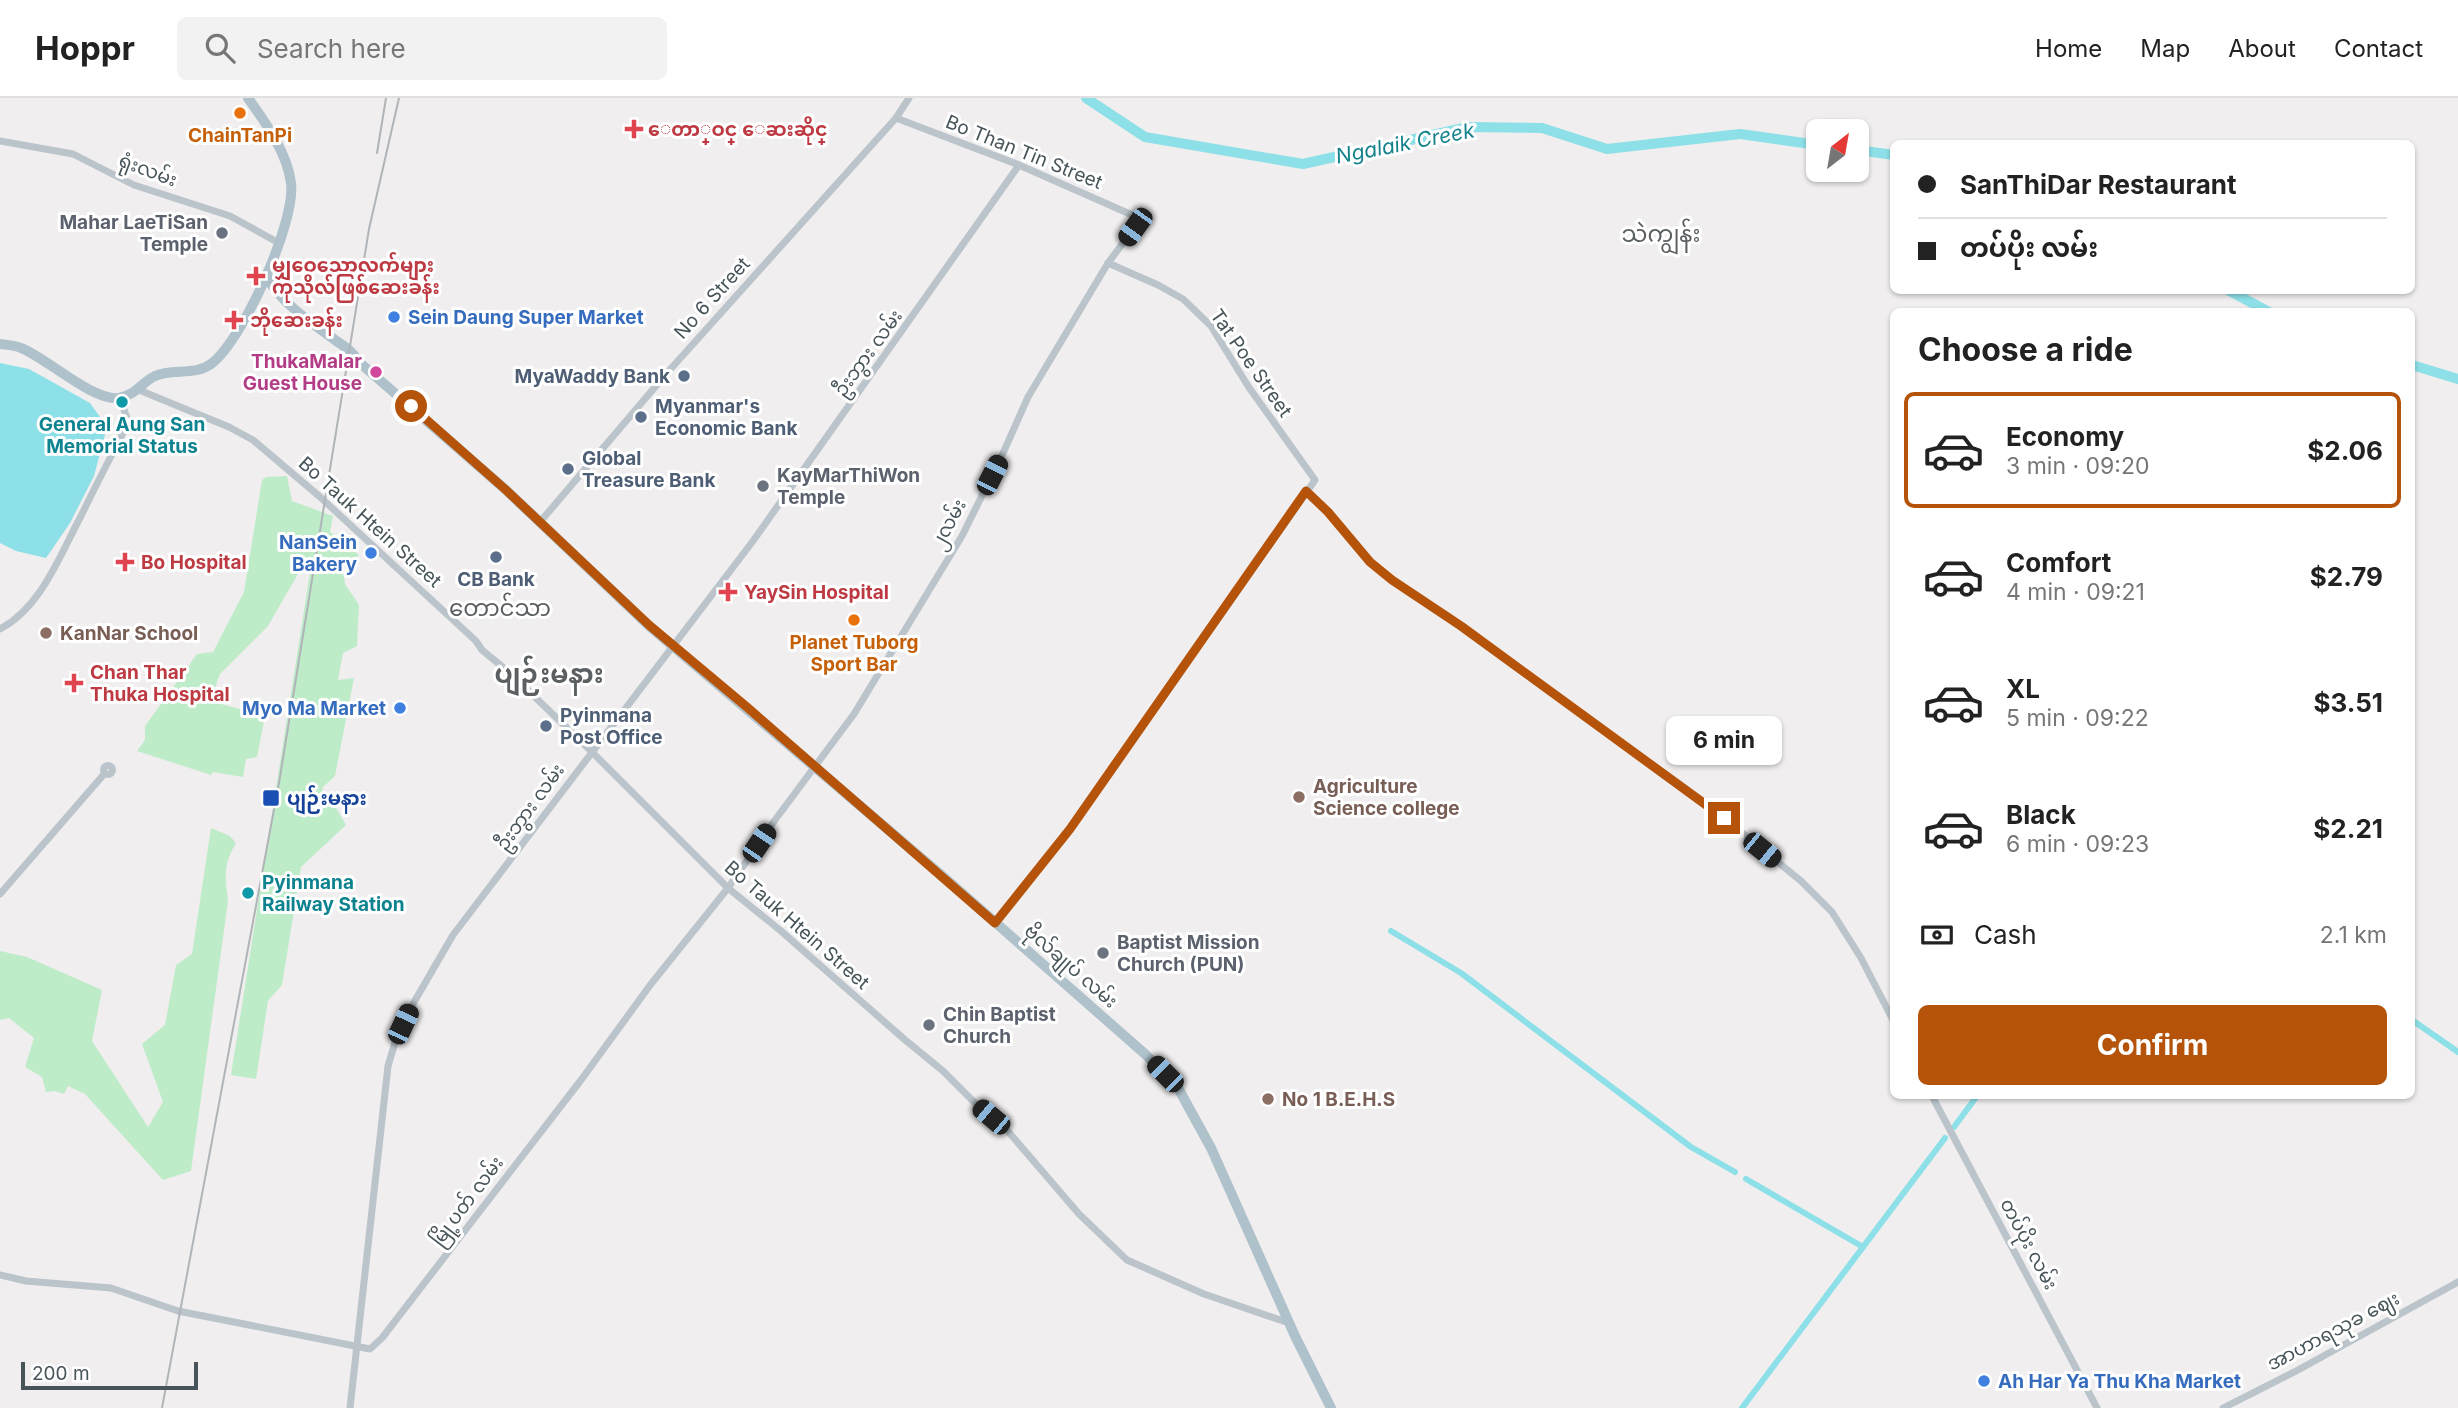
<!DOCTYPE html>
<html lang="en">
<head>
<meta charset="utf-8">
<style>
  :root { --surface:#fff; --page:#f2f2f2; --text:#222; --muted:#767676; --line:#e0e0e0; --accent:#b45309 }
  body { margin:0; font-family:Inter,"Noto Sans Myanmar",sans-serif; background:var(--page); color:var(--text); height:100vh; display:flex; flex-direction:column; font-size:26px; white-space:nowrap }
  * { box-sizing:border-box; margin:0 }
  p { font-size:23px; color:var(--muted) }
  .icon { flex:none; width:38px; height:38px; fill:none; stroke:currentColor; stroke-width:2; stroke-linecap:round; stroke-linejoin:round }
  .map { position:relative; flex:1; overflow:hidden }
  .panel { position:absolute; left:1890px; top:210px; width:525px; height:791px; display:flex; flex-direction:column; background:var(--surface); border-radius:10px; box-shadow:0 2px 5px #0004 }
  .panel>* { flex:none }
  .banner { position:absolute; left:1890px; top:42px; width:525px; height:154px; border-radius:10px; box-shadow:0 2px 5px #0004; display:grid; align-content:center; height:154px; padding:0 28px; background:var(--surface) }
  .needle { width:46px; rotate:31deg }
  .fabs { position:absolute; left:1806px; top:21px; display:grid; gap:14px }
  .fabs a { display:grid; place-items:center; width:63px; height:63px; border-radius:10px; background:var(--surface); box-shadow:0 2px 5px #0004; font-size:35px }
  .scale { position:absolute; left:21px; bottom:18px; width:177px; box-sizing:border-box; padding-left:7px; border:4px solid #47545a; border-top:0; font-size:19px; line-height:24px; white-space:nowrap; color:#47545a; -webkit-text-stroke:5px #fff; paint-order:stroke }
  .end { position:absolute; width:32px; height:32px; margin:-16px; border:9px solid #b45309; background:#fff; box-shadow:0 0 0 4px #fff }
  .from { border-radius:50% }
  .bubble { position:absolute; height:49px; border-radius:10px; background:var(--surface); box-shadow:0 2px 5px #0004; font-size:23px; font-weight:700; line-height:49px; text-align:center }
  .car { position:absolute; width:21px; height:42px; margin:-21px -10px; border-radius:9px; box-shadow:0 0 5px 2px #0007; background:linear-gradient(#222 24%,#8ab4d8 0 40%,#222 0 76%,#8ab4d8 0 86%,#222 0) }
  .banner b { display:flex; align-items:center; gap:24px; height:66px; font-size:26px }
  .banner b+b { border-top:2px solid var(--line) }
  .banner i { width:18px; height:18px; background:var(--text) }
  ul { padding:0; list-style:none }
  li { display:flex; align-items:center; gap:21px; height:116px; margin:0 14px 10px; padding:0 14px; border:4px solid transparent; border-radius:10px }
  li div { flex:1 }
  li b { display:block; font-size:26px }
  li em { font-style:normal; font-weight:700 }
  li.current { border-color:var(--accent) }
  li>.icon { width:63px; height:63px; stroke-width:1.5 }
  h2 { padding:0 28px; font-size:32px; line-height:84px }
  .pay { display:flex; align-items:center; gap:18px; height:77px; padding:0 28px; font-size:26px }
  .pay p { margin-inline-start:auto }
  .action { display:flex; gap:14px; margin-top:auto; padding:14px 28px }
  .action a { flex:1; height:80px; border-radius:10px; background:var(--accent); color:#fff; font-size:28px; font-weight:700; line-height:80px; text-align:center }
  header { display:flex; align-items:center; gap:42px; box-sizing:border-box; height:98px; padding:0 35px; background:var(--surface); border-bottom:2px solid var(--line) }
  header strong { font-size:33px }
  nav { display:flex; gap:38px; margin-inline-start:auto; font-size:24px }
  .search { width:490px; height:63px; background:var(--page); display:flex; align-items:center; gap:18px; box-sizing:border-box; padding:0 24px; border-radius:10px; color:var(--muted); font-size:26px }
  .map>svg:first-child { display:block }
  .green { fill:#beecc9 }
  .water { fill:#8de0e7 }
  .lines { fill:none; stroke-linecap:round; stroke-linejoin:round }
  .canal { stroke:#8de0e7; stroke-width:6 }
  .river { stroke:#8de0e7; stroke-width:10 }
  .minor { stroke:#bac4ca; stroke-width:7 }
  .major { stroke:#afc1cb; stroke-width:10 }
  .rail { stroke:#b0b4b8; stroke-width:2 }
  .route { stroke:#b45309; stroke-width:9 }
  .food-dot { fill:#e8710a; stroke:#fff; stroke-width:2.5 }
  .health-dot { fill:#e0444e; stroke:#fff; stroke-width:2.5 }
  .worship-dot { fill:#6b7280; stroke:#fff; stroke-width:2.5 }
  .shop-dot { fill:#3f7fe0; stroke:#fff; stroke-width:2.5 }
  .hotel-dot { fill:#d1479c; stroke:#fff; stroke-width:2.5 }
  .service-dot { fill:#5c6f8a; stroke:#fff; stroke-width:2.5 }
  .culture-dot { fill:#0f9aa8; stroke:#fff; stroke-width:2.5 }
  .education-dot { fill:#8d6e63; stroke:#fff; stroke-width:2.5 }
  .transit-dot { fill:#1a4fb4; stroke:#fff; stroke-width:2.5 }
  .labels { text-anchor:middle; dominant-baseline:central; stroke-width:6; stroke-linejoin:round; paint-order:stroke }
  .health-label { font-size:19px; font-weight:bold; fill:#be3a42; stroke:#fff; text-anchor:start }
  .food-label { font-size:19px; font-weight:bold; fill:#c56008; stroke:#fff }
  .street-label { font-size:19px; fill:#47545a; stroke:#fff }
  .worship-label { font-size:19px; font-weight:bold; fill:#5b616d; stroke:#fff; text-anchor:start }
  .shop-label { font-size:19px; font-weight:bold; fill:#366cbe; stroke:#fff; text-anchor:start }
  .hotel-label { font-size:19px; font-weight:bold; fill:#b23c85; stroke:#fff; text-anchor:end }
  .service-label { font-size:19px; font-weight:bold; fill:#4e5e75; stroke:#fff; text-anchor:start }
  .culture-label { font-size:19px; font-weight:bold; fill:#0d838f; stroke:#fff }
  .education-label { font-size:19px; font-weight:bold; fill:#785e54; stroke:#fff; text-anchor:start }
  .transit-label { font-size:19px; font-weight:bold; fill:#164399; stroke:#fff; text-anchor:start }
  .water-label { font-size:21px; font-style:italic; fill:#14828b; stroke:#fff }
  .quarter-label { font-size:23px; fill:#5b5f62; stroke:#fff }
  .district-label { font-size:26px; font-weight:bold; fill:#5b5f62; stroke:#fff }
</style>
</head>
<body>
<header>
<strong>Hoppr</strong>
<div class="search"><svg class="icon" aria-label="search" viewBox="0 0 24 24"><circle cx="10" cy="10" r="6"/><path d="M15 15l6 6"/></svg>Search here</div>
<nav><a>Home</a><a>Map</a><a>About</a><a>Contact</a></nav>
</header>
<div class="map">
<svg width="2458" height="1310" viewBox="0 0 2458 1310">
  <rect width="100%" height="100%" fill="#f0eeee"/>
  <g class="green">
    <polygon points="287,378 292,403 333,418 330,434 359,457 343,471 345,486 359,507 357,548 343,555 338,582 354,580 335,678 323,689 321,698 334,706 346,727 301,769 282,887 268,903 256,981 231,977 311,468 306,462 268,528 220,576 210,603 265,618 257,659 246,661 243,679 213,674 211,677 137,653 145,642 145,628 197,556 213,554 244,494 262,382 266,379"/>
    <path d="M211 730 230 738 236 745C223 768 225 777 228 803L191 1073 163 1082 85 996 68 988 64 996 55 993 46 994 42 979 25 969 34 940 9 920 0 922V853L27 859 102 892 92 943 148 1029 163 1004 142 946 165 927 176 867 192 856Z"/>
  </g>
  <polygon class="water" points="0,265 29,271 90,305 107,329 94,378 70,425 46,460 16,453 0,445"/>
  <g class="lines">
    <g class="canal">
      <polyline points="1391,833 1461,875 1691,1049 1735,1074"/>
      <polyline points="2412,922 2458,954"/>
      <polyline points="1954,1029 1977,998"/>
      <polyline points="1746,1081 1863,1149"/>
      <polyline points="1742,1310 1945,1040"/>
    </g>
    <g class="river">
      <polyline points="1086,0 1145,39 1303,66 1468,29 1542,30 1607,51 1740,36 1818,47"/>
      <polyline points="1857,52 1894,57"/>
      <polyline points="2228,192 2269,214"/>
      <polyline points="2412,267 2458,281"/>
    </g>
    <g class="minor">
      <polyline points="0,43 73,56 134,87 230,118 279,145"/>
      <polyline points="139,292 229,329 253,342 319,398 476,543 482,552 510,575 591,653 728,790 781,833 904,941 943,973 976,1006 1006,1031 1079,1116 1127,1162 1204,1196 1289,1225"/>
      <polyline points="1306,393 1328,414 1370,464 1392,482 1461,529 1724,720 1801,783 1832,814 1861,860 1894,924"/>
      <polyline points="540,424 667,275 896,20 909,0"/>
      <path d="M0 531C41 510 60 457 81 418 95 389 110 360 125 331L127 320 120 300"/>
      <circle cx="108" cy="672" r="4.5"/>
      <polyline points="0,796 105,675"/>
      <polyline points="995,825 1070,731 1315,382 1248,288 1211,228 1183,201 1158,187 1108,165"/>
      <polyline points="1932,998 2097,1310"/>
      <polyline points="0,1177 26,1183 111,1190 178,1213 370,1251 382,1240 581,982 651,886 728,790 775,722 854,616 962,438 1004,353 1028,299 1108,165 1135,129 1139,120 1019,67 896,20"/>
      <polyline points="350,1310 388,968 396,941 410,911 453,837 753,443 1019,67"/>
      <polyline points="2223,1310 2298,1272 2458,1184"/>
    </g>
    <g class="major">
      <path d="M266 178C280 203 307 222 331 239 344 249 350 250 359 264L506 392 648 527 946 781 1145 956 1177 988 1211 1050 1295 1238 1331 1310"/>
      <path d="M0 246C7 247 14 247 21 250 47 260 92 303 119 300 136 297 142 284 155 278 172 270 195 278 211 266 243 242 296 124 291 85 287 54 265 24 248 0"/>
    </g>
    <g class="rail">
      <polyline points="377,55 386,0"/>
      <polyline points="162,1310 279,685 369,131 399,0"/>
    </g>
  </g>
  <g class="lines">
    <polyline class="route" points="411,308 506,392 649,527 748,610 995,825 1070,731 1306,393 1328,414 1370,464 1392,482 1461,528 1724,720"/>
  </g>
  <g class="food-dot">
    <circle cx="240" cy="15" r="7"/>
    <circle cx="854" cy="522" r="7"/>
  </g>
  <g class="health-dot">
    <path d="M630.5 20.5h7v7h7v7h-7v7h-7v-7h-7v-7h7z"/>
    <path d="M252.5 167.5h7v7h7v7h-7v7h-7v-7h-7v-7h7z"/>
    <path d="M230.5 211.5h7v7h7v7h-7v7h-7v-7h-7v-7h7z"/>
    <path d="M121.5 453.5h7v7h7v7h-7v7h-7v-7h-7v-7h7z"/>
    <path d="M724.5 483.5h7v7h7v7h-7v7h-7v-7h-7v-7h7z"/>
    <path d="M70.5 574.5h7v7h7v7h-7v7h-7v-7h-7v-7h7z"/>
  </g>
  <g class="worship-dot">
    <circle cx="222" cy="135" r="7"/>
    <circle cx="763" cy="388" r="7"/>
    <circle cx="1103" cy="855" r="7"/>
    <circle cx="929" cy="927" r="7"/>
  </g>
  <g class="shop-dot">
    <circle cx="394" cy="219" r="7"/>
    <circle cx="371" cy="455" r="7"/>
    <circle cx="400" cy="610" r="7"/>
    <circle cx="1984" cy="1283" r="7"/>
  </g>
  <circle class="hotel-dot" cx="376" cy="274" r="7"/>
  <g class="service-dot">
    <circle cx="684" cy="278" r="7"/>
    <circle cx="641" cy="319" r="7"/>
    <circle cx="568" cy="371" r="7"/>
    <circle cx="496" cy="459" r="7"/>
    <circle cx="546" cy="628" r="7"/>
  </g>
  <g class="culture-dot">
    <circle cx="122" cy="304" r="7"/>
    <circle cx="248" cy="795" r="7"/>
  </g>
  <g class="education-dot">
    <circle cx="46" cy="535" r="7"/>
    <circle cx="1299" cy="699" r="7"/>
    <circle cx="1268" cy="1001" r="7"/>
  </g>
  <rect class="transit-dot" x="262" y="691" width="18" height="18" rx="3.5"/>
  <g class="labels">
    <g class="health-label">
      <text x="648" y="31">ေတာ္ဝင္ ေဆးဆိုင္</text>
      <text x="272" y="167">မျှဝေသောလက်များ<tspan x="272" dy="22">ကုသိုလ်ဖြစ်ဆေးခန်း</tspan></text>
      <text x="250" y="222">ဘိုဆေးခန်း</text>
      <text x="141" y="464">Bo Hospital</text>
      <text x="744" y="494">YaySin Hospital</text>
      <text x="90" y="574">Chan Thar<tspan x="90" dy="22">Thuka Hospital</tspan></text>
    </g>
    <g class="food-label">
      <text x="240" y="37">ChainTanPi</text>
      <text x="854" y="544">Planet Tuborg<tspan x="854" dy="22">Sport Bar</tspan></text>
    </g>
    <g class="street-label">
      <text transform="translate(1024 54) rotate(22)">Bo Than Tin Street</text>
      <text transform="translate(148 72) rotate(21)">ရုံးလမ်း</text>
      <text transform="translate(712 200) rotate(-48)">No 6 Street</text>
      <text transform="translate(868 255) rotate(-54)">ဦးဘွား လမ်း</text>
      <text transform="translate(1251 265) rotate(55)">Tat Poe Street</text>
      <text transform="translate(370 424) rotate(42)">Bo Tauk Htein Street</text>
      <text transform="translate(948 426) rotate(-61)">၂လမ်း</text>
      <text transform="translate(530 709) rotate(-54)">ဦးဘွား လမ်း</text>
      <text transform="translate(797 827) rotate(41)">Bo Tauk Htein Street</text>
      <text transform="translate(1071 868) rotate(41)">ဗိုလ်ချုပ် လမ်း</text>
      <text transform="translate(467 1103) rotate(-53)">မြို့ပတ် လမ်း</text>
      <text transform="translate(2029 1146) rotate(62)">တပ်ပိုး လမ်း</text>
      <text transform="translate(2333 1233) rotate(-28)">အာဟာရသုခ ဈေး</text>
    </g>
    <g class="worship-label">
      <text x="208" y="124" text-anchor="end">Mahar LaeTiSan<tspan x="208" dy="22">Temple</tspan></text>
      <text x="777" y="377">KayMarThiWon<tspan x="777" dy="22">Temple</tspan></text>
      <text x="1117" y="844">Baptist Mission<tspan x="1117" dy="22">Church (PUN)</tspan></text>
      <text x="943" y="916">Chin Baptist<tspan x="943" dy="22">Church</tspan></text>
    </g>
    <g class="shop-label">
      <text x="408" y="219">Sein Daung Super Market</text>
      <text x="357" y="444" text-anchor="end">NanSein<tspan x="357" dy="22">Bakery</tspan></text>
      <text x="386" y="610" text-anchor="end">Myo Ma Market</text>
      <text x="1998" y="1283">Ah Har Ya Thu Kha Market</text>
    </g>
    <g class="hotel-label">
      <text x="362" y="263">ThukaMalar<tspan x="362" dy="22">Guest House</tspan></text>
    </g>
    <g class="service-label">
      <text x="670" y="278" text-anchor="end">MyaWaddy Bank</text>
      <text x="655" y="308">Myanmar's<tspan x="655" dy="22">Economic Bank</tspan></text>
      <text x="582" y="360">Global<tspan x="582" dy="22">Treasure Bank</tspan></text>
      <text x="496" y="481" text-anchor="middle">CB Bank</text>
      <text x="560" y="617">Pyinmana<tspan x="560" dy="22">Post Office</tspan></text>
    </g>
    <g class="culture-label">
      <text x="122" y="326">General Aung San<tspan x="122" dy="22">Memorial Status</tspan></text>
      <text x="262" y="784" text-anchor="start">Pyinmana<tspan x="262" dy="22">Railway Station</tspan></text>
    </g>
    <g class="education-label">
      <text x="60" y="535">KanNar School</text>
      <text x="1313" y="688">Agriculture<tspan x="1313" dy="22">Science college</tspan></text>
      <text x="1282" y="1001">No 1 B.E.H.S</text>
    </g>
    <g class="transit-label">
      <text x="287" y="700">ပျဉ်းမနား</text>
    </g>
    <g class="water-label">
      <text transform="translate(1405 45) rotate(-11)">Ngalaik Creek</text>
    </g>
    <g class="quarter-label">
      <text x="1661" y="136">သဲကျွန်း</text>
      <text x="500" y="510">တောင်သာ</text>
    </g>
    <g class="district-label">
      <text x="549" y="575">ပျဉ်းမနား</text>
    </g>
  </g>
</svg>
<div class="fabs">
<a><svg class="needle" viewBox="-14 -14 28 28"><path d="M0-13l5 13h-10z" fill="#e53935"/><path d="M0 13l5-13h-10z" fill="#767676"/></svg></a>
</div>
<div class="scale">200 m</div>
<i class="end from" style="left:411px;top:308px"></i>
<i class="end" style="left:1724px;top:720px"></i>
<div class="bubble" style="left:1666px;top:618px;width:116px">6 min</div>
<i class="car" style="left:1135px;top:129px;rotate:216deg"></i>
<i class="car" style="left:992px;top:377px;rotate:27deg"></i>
<i class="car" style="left:759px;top:745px;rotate:34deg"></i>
<i class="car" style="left:1762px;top:752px;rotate:129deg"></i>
<i class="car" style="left:403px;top:926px;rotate:25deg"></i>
<i class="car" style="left:1165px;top:976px;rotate:315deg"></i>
<i class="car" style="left:991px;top:1019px;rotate:310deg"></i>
<div class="banner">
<b><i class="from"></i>SanThiDar Restaurant</b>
<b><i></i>တပ်ပိုး လမ်း</b>
</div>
<section class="panel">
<h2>Choose a ride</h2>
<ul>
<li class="current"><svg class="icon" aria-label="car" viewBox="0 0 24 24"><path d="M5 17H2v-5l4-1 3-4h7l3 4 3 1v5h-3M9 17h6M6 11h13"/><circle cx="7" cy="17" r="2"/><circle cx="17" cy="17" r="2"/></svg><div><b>Economy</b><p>3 min · 09:20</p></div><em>$2.06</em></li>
<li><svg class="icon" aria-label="car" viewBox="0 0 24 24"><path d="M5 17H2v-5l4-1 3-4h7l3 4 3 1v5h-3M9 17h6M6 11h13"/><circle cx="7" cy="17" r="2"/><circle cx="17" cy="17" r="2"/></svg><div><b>Comfort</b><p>4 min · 09:21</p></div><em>$2.79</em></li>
<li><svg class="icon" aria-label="car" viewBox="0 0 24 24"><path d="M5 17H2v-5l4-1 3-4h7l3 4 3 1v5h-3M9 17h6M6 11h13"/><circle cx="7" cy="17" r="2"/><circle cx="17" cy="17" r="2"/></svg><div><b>XL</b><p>5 min · 09:22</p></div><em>$3.51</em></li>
<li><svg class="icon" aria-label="car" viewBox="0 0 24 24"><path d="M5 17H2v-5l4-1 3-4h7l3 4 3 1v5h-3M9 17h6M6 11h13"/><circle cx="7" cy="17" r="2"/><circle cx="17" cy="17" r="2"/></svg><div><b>Black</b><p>6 min · 09:23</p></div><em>$2.21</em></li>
</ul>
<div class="pay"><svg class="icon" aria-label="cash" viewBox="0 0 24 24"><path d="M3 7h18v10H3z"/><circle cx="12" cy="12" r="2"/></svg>Cash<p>2.1 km</p></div>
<div class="action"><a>Confirm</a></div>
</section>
</div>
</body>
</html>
